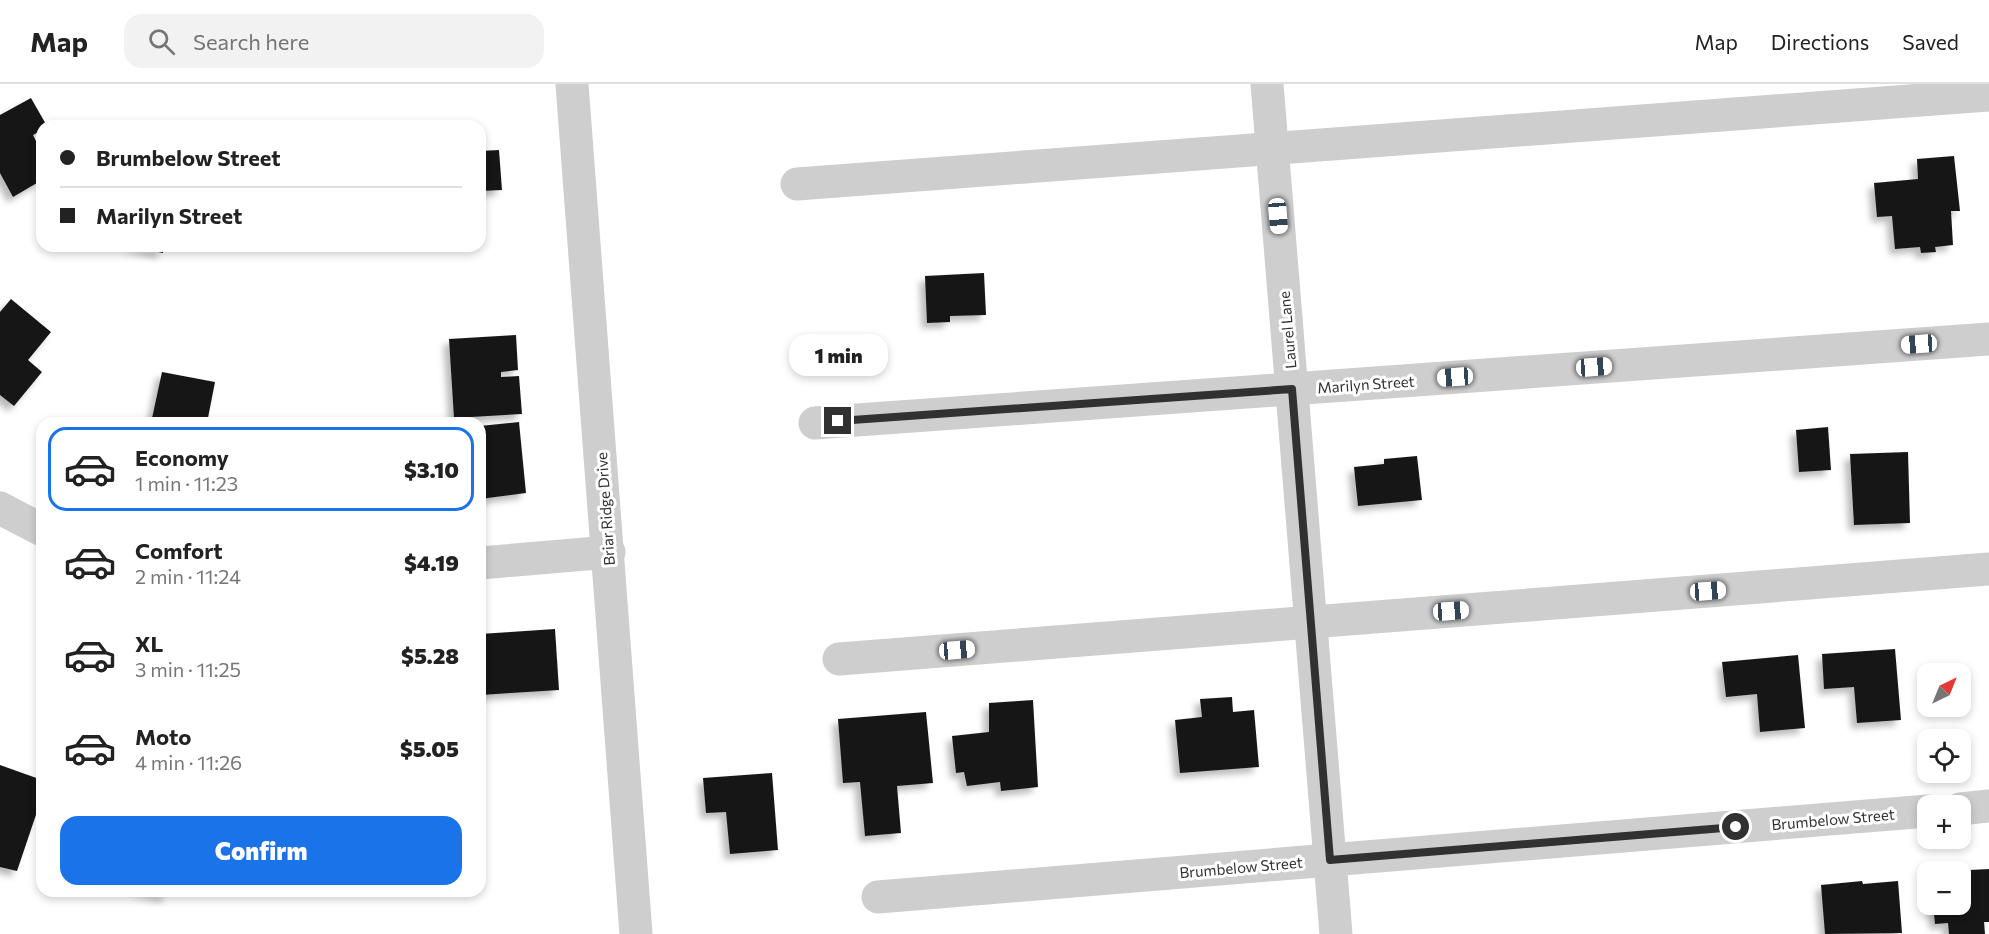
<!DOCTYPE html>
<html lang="en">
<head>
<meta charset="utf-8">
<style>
  :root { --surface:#fff; --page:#f2f2f2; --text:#222; --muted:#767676; --line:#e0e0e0; --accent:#1a73e8 }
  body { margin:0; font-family:Commissioner,sans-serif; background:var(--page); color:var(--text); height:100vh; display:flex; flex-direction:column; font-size:22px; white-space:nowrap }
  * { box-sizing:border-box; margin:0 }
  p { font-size:20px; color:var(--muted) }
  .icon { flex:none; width:33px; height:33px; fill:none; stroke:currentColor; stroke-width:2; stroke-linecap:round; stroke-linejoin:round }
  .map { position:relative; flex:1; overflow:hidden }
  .drawer { position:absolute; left:36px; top:333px; width:450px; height:480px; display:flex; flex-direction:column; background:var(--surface); border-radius:18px; box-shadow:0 3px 9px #0003 }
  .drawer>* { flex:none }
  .top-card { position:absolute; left:36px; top:36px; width:450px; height:132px; border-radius:18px; box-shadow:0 3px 9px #0003; display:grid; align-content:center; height:132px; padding:0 24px; background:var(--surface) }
  .needle { width:39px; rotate:43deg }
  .buttons { position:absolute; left:1917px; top:579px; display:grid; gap:12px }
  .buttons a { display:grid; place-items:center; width:54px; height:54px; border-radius:12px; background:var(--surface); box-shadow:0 3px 9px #0003; font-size:30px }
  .end { position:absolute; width:27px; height:27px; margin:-14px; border:8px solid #313131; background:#fff; box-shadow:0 0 0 3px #fff }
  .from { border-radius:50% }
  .bubble { position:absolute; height:42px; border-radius:18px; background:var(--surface); box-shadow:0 3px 9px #0003; font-size:20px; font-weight:800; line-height:42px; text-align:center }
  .car { position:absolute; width:18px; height:36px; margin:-18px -9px; border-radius:8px; box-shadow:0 0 4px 2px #0007; background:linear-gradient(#fff 24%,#345 0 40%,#fff 0 76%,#345 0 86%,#fff 0) }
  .top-card b { display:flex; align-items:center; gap:21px; height:57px; font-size:22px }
  .top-card b+b { border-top:2px solid var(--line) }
  .top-card i { width:15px; height:15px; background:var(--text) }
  ul { padding:10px 0 0; list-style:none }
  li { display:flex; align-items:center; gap:18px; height:84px; margin:0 12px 9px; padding:0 12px; border:3px solid transparent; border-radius:18px }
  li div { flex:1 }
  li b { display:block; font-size:22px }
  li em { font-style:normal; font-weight:800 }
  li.current { border-color:var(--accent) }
  li>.icon { width:54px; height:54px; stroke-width:1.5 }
  .button { display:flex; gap:12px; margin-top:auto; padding:12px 24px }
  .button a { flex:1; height:69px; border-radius:18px; background:var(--accent); color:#fff; font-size:24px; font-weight:800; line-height:69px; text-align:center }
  header { display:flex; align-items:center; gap:36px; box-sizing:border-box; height:84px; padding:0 30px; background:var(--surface); border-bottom:2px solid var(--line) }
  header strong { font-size:28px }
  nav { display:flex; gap:33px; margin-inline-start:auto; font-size:21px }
  .search { width:420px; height:54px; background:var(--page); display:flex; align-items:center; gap:15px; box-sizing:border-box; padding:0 21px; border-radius:18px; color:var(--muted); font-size:22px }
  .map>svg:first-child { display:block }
  .building { fill:#181818; filter:url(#shadow) }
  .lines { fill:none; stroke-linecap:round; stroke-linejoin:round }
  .minor { stroke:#cecece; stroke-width:33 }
  .route { stroke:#313131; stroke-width:8 }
  .labels { text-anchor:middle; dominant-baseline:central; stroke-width:6; stroke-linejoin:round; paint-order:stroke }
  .street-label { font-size:15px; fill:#313131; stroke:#fff }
</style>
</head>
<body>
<header>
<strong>Map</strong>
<div class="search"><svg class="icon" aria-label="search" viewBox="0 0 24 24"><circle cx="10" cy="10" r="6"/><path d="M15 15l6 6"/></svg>Search here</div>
<nav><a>Map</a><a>Directions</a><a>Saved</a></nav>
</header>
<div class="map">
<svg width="1989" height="850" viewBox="0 0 1989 850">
  <defs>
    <filter id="shadow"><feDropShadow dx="-5.5" dy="5.5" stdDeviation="3" flood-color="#0004"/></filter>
  </defs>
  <rect width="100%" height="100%" fill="#fff"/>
  <g class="building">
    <polygon points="31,14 47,42 42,42 42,46 33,51 37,59 42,56 42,96 13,113 0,89 0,31"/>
    <polygon points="499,66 502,106 480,107 480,67"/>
    <polygon points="1954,72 1960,127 1951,127 1953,161 1935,163 1936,168 1921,169 1920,163 1895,165 1892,132 1877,133 1874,99 1918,95 1917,75"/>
    <polygon points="131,162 163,162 163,169 131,163"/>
    <polygon points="984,189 986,231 950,232 950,238 927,239 925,192"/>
    <polygon points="11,215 51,248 28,276 42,288 14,322 0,311 0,228"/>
    <polygon points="516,251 518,286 501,288 501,293 519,292 522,330 454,334 449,255"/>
    <polygon points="162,288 215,298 207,339 151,339"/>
    <polygon points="519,338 526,409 480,415 480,342"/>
    <polygon points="1828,343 1831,386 1799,388 1796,346"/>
    <polygon points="1908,368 1910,439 1854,441 1850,370"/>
    <polygon points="1417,372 1422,416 1358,422 1354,383 1384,380 1384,375"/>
    <polygon points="555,545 559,606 481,611 480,550"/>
    <polygon points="1895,565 1901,636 1857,639 1854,603 1824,605 1822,570"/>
    <polygon points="1798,571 1805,644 1760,648 1757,610 1726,613 1722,578"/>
    <polygon points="1232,613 1233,628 1254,626 1259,683 1180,689 1175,636 1202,633 1200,615"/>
    <polygon points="1033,616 1038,703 1001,707 1000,698 967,702 964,688 956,689 952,652 989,648 989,619"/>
    <polygon points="926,628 933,699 897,702 901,749 865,752 860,698 843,699 838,635"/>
    <polygon points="0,681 42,696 42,713 17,787 0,783"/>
    <polygon points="772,689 778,766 730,770 726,728 706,729 703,694"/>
    <polygon points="1970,784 1970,786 1989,785 1989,838 1984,838 1985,850 1949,850 1948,839 1935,840 1933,820 1960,820 1960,788 1949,788 1949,786"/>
    <polygon points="1862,797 1863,800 1898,797 1902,849 1825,850 1821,801"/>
    <polygon points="136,807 168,807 167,813"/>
  </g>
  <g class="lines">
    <g class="minor">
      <polyline points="572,0 636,850"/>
      <polyline points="1267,0 1336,850"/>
      <polyline points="797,100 1989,11"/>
      <polyline points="815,339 1989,255"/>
      <polyline points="0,424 42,446"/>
      <polyline points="480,479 609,468"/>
      <polyline points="839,575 1989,485"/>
      <polyline points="1960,725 1989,722"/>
      <polyline points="878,813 1928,727"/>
    </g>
  </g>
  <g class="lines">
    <polyline class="route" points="838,337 1292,305 1330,776 1736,743"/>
  </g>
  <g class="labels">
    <g class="street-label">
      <text transform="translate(1287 246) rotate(-95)">Laurel Lane</text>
      <text transform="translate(1366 300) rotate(-4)">Marilyn Street</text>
      <text transform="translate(605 425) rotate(-94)">Briar Ridge Drive</text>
      <text transform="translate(1833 735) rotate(-5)">Brumbelow Street</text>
      <text transform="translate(1241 783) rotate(-5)">Brumbelow Street</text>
    </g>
  </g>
</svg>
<div class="buttons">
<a><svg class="needle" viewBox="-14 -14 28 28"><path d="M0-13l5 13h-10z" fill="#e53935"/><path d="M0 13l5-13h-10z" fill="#767676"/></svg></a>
<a><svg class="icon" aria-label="locate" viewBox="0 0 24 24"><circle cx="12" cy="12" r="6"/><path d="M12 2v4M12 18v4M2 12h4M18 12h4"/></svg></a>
<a>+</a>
<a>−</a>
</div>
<i class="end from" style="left:1736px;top:743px"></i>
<i class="end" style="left:838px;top:337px"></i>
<div class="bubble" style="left:789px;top:250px;width:99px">1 min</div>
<i class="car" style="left:1278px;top:132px;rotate:175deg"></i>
<i class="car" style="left:1919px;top:260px;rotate:266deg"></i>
<i class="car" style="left:1594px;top:283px;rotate:86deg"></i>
<i class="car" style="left:1455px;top:293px;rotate:266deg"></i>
<i class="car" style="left:1708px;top:507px;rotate:86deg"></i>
<i class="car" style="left:1451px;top:527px;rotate:86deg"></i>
<i class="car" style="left:957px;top:566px;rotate:85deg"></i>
<div class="top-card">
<b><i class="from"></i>Brumbelow Street</b>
<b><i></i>Marilyn Street</b>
</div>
<section class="drawer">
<ul>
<li class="current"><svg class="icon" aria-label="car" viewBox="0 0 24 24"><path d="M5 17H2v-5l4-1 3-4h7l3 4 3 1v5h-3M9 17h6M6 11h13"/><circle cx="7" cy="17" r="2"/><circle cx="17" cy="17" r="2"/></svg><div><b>Economy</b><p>1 min · 11:23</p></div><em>$3.10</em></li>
<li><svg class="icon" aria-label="car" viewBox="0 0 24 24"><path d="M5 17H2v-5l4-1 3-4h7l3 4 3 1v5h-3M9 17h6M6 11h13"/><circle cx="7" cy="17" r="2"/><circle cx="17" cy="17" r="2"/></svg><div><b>Comfort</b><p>2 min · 11:24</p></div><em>$4.19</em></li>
<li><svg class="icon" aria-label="car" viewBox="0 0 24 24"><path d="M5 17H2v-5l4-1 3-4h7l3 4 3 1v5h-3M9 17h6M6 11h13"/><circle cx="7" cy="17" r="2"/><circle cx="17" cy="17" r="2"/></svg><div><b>XL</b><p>3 min · 11:25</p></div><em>$5.28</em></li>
<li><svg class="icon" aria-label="car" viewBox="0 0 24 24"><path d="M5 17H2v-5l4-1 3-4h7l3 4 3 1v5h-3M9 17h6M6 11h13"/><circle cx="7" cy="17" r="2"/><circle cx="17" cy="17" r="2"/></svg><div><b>Moto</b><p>4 min · 11:26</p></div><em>$5.05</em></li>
</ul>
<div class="button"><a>Confirm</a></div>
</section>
</div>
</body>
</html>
